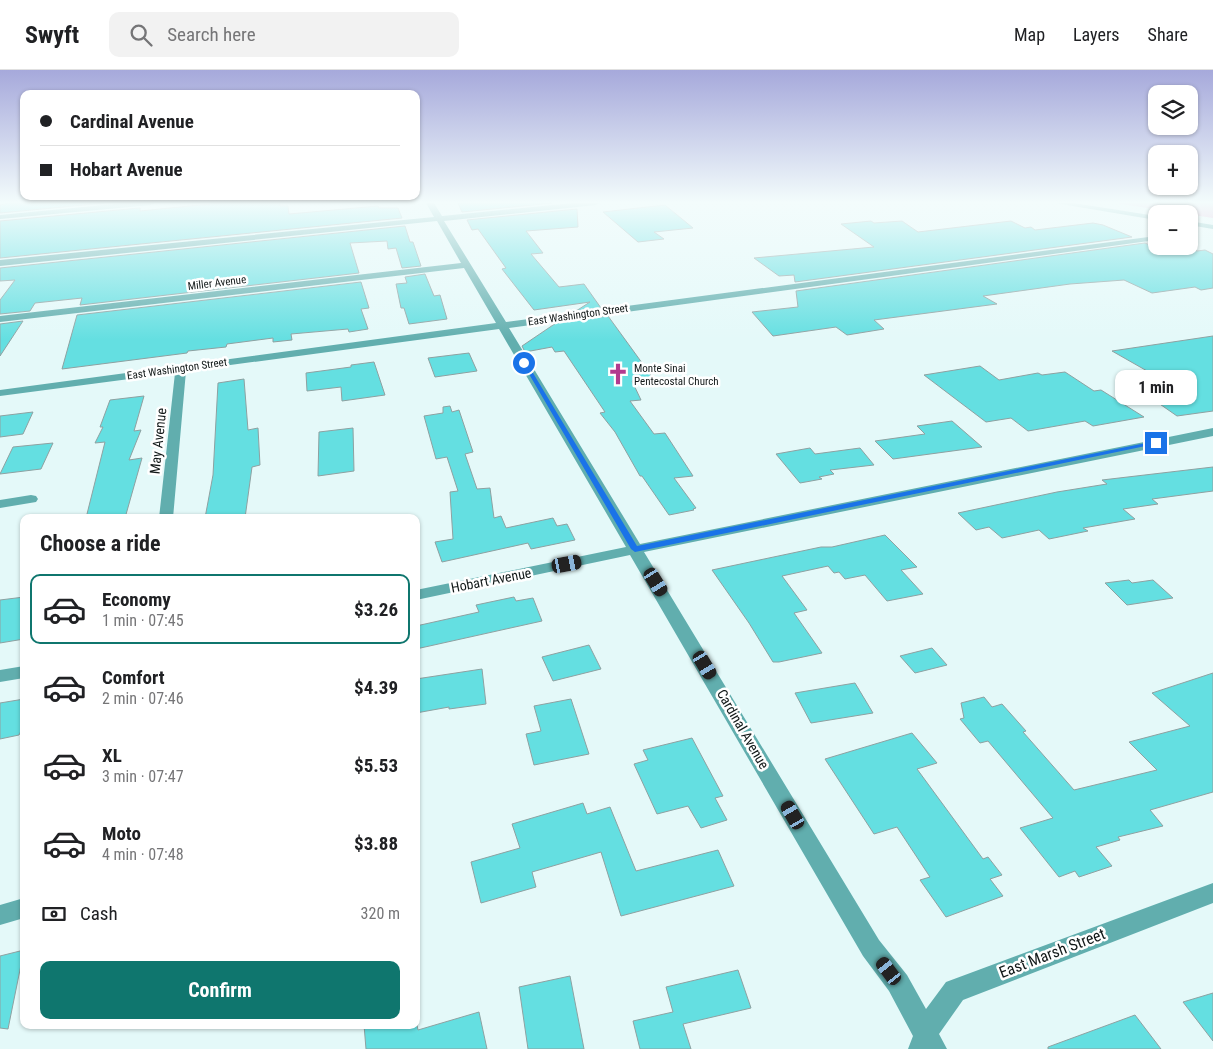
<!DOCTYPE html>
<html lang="en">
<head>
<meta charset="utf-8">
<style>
  :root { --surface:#fff; --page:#f2f2f2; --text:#202124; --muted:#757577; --line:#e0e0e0; --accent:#0f766e }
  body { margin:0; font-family:"Roboto Condensed",sans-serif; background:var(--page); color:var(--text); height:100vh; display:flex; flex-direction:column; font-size:19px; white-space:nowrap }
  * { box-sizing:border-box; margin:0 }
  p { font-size:16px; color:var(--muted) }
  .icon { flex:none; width:28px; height:28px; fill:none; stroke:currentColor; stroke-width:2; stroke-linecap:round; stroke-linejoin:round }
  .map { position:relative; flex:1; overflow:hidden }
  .panel { position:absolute; left:20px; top:444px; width:400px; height:515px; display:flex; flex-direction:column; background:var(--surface); border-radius:10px; box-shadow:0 1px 4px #0004 }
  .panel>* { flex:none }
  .guide { position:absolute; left:20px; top:20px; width:400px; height:110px; border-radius:10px; box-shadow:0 1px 4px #0004; display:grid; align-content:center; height:110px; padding:0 20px; background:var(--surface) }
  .fabs { position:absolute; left:1148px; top:15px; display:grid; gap:10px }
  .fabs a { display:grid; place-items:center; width:50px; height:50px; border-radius:10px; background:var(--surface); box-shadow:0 1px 4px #0004; font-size:25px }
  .end { position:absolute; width:22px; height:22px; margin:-11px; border:6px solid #1a73e8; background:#fff; box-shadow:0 0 0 2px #fff }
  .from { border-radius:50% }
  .bubble { position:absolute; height:35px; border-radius:10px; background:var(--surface); box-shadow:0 1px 4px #0004; font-size:16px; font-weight:700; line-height:35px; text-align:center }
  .car { position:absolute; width:15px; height:30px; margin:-15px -8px; border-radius:6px; box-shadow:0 0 4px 1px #0007; background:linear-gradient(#222 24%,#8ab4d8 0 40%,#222 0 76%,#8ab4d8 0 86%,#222 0) }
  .guide b { display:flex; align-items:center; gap:18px; height:48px; font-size:19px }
  .guide b+b { border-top:1px solid var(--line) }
  .guide i { width:12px; height:12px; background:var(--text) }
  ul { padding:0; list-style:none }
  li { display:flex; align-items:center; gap:15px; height:70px; margin:0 10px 8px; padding:0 10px; border:2px solid transparent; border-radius:10px }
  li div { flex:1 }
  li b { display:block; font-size:19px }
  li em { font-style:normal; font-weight:700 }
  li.selected { border-color:var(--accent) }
  li>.icon { width:45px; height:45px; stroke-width:1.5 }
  h2 { padding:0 20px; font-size:22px; line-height:60px }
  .pay { display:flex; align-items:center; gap:12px; height:55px; padding:0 20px; font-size:19px }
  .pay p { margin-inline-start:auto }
  .button { display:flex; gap:10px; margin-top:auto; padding:10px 20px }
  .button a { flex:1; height:58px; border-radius:10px; background:var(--accent); color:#fff; font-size:20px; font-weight:700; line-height:58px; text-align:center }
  header { display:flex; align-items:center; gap:30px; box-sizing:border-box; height:70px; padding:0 25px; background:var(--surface); border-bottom:1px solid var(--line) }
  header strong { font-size:24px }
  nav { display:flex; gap:28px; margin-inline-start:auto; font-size:18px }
  .search { width:350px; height:45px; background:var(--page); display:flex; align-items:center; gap:12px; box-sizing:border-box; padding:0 18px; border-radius:10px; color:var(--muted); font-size:19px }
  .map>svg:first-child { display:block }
  .water { fill:#e498c8 }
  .building { fill:#64dfe1; stroke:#8ea1a1 }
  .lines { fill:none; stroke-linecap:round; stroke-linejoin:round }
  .street { fill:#61aeae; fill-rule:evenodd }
  .route { fill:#1a73e8 }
  .labels { text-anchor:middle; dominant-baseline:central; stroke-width:5; stroke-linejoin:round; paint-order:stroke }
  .far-street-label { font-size:11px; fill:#111818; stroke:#fff }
  .far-poi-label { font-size:11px; fill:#111818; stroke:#fff; text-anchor:start }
  .street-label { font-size:14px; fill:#111818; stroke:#fff }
  .near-street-label { font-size:16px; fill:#111818; stroke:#fff }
</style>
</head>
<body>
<header>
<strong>Swyft</strong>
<div class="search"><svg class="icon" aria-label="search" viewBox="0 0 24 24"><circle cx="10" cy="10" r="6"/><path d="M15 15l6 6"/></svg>Search here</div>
<nav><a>Map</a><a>Layers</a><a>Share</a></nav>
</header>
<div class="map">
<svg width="1213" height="979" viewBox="0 0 1213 979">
  <rect width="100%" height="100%" fill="#e4f9f9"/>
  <polygon class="water" points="1115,133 1213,133 1213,148"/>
  <g class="building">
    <polygon points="9,133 104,133 0,143 0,135"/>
    <polygon points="220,133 280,133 280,136 288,136 289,144 378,136 379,138 398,138 402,148 0,188 0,151 140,138 140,141"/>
    <polygon points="458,133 552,133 462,142"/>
    <polygon points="665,135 693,158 654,162 664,169 638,172 603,142"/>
    <polygon points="577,139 578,157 526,161 543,183 531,184 559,217 584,214 601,238 576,241 590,232 534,240 502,199 506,198 478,159 472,160 467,150"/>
    <polygon points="871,151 874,153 902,151 918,162 1011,151 1025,158 1031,157 1035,160 1093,153 1103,155 1132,167 795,212 794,205 779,206 754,188 874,177 841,154"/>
    <polygon points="405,156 410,172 413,172 421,196 402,198 396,178 388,179 387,171 350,173 359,203 80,235 82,228 35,233 30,241 0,244 0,230 15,210 0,211 0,198"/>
    <polygon points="1145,173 1167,183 1193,179 1197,181 1205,180 1213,184 1213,218 1201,220 1195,217 1152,223 1124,210 1070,214 983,226 997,234 874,250 884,259 847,265 836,257 773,266 752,242 798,237 796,221"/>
    <polygon points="425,204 434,226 440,225 447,249 409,254 404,238 401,238 396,214 407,213 405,207"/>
    <polygon points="361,212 369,238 361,239 368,259 349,262 348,259 291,264 292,270 273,272 273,268 227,274 226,277 188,281 187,283 62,299 77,245"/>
    <polygon points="608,246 653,308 632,311 641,330 630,331 654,364 665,363 693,406 674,408 696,438 693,439 694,440 669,445 642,406 640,406 615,362 600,343 605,342 564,281 555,282 552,277 525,282 522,276 556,253"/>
    <polygon points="23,251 0,286 0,254"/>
    <polygon points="1213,266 1213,341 1177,346 1154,330 1191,326 1112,281"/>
    <polygon points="469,283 477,301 435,307 428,288"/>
    <polygon points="374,292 385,325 342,331 341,317 307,321 306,303 351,297 351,295"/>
    <polygon points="980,296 999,310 1038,303 1042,305 1065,302 1094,321 1101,320 1144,347 1093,356 1085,351 1028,361 1011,348 986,352 924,305"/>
    <polygon points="244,309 248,360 258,358 260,395 252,397 245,448 205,448 213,405 218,313"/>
    <polygon points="144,326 134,361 141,360 129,390 142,388 125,448 86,448 105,372 95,373 103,357 100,357 110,330"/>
    <polygon points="450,336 452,342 459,340 473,382 465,384 477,419 490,418 494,448 501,446 506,458 553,448 557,456 567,454 575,470 531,479 528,473 442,492 435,472 453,469 450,422 458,421 447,387 436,389 424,346 443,343 443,337"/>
    <polygon points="33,342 23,364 0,367 0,346"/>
    <polygon points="952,351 982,377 893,389 875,371 925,364 917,356"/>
    <polygon points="353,358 354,401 318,406 319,362"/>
    <polygon points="53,373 41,399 0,404 13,377"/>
    <polygon points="810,378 815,384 860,378 874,395 830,400 834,404 819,407 822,409 800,413 776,384"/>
    <polygon points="1213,397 1213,421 1152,429 1158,434 1123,439 1135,449 1083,458 1088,461 1049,469 1039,460 1002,468 989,457 976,460 958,443 1057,422 1107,414 1102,410"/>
    <polygon points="885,465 917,497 901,500 923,524 887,531 865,505 845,509 839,502 834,503 828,496 782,506 807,540 794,543 822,583 779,592 773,592 749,553 712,500 821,477 832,477"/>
    <polygon points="1129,510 1132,513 1153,510 1173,528 1127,535 1105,513"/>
    <polygon points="24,527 24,569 0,573 0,530"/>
    <polygon points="514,527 516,531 533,528 542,551 416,579 416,556 479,542 476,535"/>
    <polygon points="589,575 601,599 553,611 542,587"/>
    <polygon points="932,578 947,595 915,603 900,586"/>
    <polygon points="482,599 486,634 449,639 449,637 416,643 416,609"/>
    <polygon points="1213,603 1213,722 1150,740 1163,756 1118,767 1120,770 1096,777 1112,796 1079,807 1075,801 1059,807 1020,758 1053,748 988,671 980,673 960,649 964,648 961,633 984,627 992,637 1002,634 1026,661 1023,662 1074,720 1157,700 1129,672 1190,656 1152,623"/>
    <polygon points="855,613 873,643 811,653 795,623"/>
    <polygon points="24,629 24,658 22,659 19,665 0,669 0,633"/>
    <polygon points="571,629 589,684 534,695 526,664 541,661 534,636"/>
    <polygon points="912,663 937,693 917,699 983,789 988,787 1002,805 990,809 1003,826 946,847 920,810 930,807 897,757 874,764 825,689"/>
    <polygon points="692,668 723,726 715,728 727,750 701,758 688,736 657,744 634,694 648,690 643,680"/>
    <polygon points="583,733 587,744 610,737 636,801 718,780 734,816 621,846 601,782 532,802 536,817 481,833 471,792 520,778 512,754"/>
    <polygon points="24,880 8,959 0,958 0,886"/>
    <polygon points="738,900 751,938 683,954 691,979 640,979 633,951 673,942 666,917"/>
    <polygon points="570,906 584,979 528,979 519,917"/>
    <polygon points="1213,923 1213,971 1183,932"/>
    <polygon points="479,942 487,979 366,979 364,955 417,955 418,960"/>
    <polygon points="1135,945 1161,979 1048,979 1048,977"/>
  </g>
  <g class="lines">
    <g class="street">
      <polygon points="125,133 155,133 151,135 0,149 0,145"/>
      <polygon points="426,133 434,133 442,146 572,133 600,133 596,135 444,151 506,252 1156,166 1156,170 509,258 640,474 1213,358 1213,366 644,482 879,870 907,905 926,939 946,912 1213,813 1213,833 963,930 939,964 947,979 908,979 913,966 889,921 863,886 630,485 416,530 416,520 626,477 499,259 186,301 173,448 159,448 175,303 0,326 0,320 496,253 464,198 0,252 0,246 461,193 437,151 0,196 0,190 434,147"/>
      <polygon points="1055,133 1074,133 1156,146 1156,150"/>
      <polygon points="1189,151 1213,155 1213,159 1189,155"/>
      <polygon points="31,425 36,426 38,429 36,432 0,438 0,430"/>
      <polygon points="24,596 24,608 0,612 0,600"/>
      <polygon points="24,828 24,848 0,855 0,835"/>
    </g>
  </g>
  <linearGradient id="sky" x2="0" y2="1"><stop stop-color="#a6a9db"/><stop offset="0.49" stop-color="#f3fcfc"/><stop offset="1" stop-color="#f3fcfc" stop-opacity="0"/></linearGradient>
  <rect width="1213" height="270" fill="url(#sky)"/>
  <polygon class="route" points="522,292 527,293 637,476 1156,371 1160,373 635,482 631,479"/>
  <defs>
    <g id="church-bare" transform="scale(1.725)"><path d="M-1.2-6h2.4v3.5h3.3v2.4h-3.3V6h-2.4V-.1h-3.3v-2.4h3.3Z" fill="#b23a8f" stroke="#fff" stroke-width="2.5" paint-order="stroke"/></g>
  </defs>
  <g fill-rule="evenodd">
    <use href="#church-bare" x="618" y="304"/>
  </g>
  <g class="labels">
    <g class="far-street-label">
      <text transform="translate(217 213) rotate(-7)">Miller Avenue</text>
      <text transform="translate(578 245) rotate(-8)">East Washington Street</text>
      <text transform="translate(177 299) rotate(-8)">East Washington Street</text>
    </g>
    <g class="far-poi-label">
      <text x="634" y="298">Monte Sinai<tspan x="634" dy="13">Pentecostal Church</tspan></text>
    </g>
    <g class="street-label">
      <text transform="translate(158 371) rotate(-84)">May Avenue</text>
      <text transform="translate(491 510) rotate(-11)">Hobart Avenue</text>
      <text transform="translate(743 659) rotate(60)">Cardinal Avenue</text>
    </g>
    <g class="near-street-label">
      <text transform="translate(1052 883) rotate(-21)">East Marsh Street</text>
    </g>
  </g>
</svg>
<div class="fabs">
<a><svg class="icon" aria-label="layers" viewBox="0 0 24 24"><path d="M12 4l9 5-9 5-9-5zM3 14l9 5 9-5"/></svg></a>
<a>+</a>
<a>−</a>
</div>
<i class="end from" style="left:524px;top:293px"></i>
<i class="end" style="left:1156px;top:373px"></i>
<div class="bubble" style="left:1115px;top:300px;width:82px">1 min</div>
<i class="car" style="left:567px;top:494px;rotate:79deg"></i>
<i class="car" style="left:656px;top:512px;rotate:148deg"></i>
<i class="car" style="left:705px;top:595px;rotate:149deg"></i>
<i class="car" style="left:793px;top:745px;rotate:330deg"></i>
<i class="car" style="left:889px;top:901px;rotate:323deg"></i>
<div class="guide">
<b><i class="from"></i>Cardinal Avenue</b>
<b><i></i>Hobart Avenue</b>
</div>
<section class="panel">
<h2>Choose a ride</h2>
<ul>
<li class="selected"><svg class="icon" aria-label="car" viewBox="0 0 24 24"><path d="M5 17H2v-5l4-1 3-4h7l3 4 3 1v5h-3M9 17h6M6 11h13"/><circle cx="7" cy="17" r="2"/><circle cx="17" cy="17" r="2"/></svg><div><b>Economy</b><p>1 min · 07:45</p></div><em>$3.26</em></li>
<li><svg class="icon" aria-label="car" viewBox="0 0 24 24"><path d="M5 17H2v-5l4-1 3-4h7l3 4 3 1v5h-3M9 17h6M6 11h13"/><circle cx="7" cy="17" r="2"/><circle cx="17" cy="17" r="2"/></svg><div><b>Comfort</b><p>2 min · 07:46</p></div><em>$4.39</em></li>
<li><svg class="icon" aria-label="car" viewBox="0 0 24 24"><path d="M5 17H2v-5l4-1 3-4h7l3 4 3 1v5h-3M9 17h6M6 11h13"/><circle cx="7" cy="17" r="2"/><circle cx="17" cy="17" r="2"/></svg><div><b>XL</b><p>3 min · 07:47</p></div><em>$5.53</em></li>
<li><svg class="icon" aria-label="car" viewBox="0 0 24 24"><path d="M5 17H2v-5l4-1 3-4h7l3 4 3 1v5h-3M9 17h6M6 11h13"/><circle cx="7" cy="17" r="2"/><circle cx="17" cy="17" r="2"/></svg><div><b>Moto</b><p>4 min · 07:48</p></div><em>$3.88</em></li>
</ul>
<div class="pay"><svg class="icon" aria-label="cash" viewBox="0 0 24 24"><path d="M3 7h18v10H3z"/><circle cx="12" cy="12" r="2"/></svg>Cash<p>320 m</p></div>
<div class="button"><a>Confirm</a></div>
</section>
</div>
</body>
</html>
